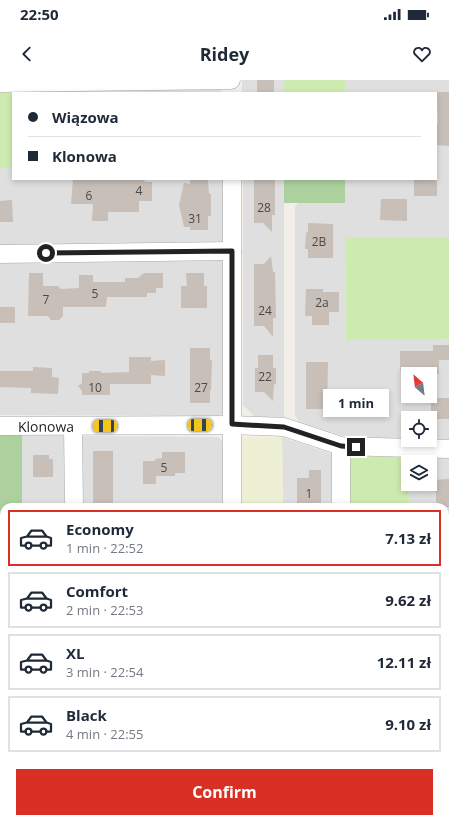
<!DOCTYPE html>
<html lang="en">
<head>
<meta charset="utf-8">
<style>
  :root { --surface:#fff; --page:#f6f6f7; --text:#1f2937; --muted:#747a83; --line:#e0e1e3; --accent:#d93025 }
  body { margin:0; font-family:"Open Sans",sans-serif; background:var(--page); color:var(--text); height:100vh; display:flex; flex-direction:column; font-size:15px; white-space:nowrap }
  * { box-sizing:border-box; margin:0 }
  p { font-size:13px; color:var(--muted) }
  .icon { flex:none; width:22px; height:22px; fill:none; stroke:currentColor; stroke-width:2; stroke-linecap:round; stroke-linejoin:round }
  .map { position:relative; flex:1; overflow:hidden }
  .panel { position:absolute; left:0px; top:423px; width:449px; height:320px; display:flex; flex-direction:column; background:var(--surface); border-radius:12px 12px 0 0; box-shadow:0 2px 6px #0003 }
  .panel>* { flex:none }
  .top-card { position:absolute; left:12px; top:12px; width:425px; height:88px; border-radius:0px; box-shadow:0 2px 6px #0003; display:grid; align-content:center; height:88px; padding:0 16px; background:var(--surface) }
  .needle { width:26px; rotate:332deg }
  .fabs { position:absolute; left:401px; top:287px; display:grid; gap:8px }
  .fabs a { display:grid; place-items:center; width:36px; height:36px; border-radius:0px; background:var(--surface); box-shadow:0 2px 6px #0003; font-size:20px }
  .end { position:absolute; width:18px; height:18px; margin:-9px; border:5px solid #222; background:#fff; box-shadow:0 0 0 2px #fff }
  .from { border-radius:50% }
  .bubble { position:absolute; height:28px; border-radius:0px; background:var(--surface); box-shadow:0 2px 6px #0003; font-size:13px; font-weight:700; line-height:28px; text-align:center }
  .car { position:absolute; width:12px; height:24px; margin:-12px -6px; border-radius:5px; box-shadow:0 0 3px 1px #0007; background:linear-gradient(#f5c518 24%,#345 0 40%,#f5c518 0 76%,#345 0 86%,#f5c518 0) }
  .top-card b { display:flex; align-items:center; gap:14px; height:38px; font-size:15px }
  .top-card b+b { border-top:1px solid var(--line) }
  .top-card i { width:10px; height:10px; background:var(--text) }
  ul { padding:7px 0 0; list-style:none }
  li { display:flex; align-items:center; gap:12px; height:56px; margin:0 8px 6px; padding:0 8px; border:2px solid var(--line); border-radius:0px }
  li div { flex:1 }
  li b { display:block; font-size:15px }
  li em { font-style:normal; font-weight:700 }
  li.current { border-color:var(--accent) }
  li>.icon { width:36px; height:36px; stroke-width:1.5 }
  .cta { display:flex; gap:8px; margin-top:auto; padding:8px 16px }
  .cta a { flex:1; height:46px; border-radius:0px; background:var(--accent); color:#fff; font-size:16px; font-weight:700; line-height:46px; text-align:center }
  .status { display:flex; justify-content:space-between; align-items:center; height:28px; padding:0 20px; background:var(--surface); direction:ltr }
  .status svg { height:11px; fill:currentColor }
  header { display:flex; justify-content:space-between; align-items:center; height:52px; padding:0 16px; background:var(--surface); font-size:18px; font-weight:700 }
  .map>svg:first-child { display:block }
  .residential { fill:#e0dfdf; fill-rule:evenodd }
  .farmland { fill:#eef0d5 }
  .grass { fill:#cdebb0 }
  .forest { fill:#add19e }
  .building { fill:#c7bfb8 }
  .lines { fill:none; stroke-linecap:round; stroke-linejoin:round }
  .minor-casing { stroke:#a9a9a9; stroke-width:19 }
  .minor { stroke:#fff; stroke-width:18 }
  .route { stroke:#222; stroke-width:5 }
  .labels { text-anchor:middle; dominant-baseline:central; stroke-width:3.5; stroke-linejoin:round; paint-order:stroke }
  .number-label { font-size:12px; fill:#4b4948 }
  .street-label { font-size:14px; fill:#222; stroke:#fff }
</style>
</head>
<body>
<div class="status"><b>22:50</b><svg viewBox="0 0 49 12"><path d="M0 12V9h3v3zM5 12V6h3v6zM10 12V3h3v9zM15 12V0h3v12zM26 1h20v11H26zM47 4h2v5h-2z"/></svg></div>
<header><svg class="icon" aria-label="back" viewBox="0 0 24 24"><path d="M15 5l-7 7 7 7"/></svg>Ridey<svg class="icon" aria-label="heart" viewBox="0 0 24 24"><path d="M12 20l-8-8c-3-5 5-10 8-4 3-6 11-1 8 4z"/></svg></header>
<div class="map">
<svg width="449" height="743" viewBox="0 0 449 743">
  <rect width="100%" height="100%" fill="#f2efe9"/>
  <g class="residential">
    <rect x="242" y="0" width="42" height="13"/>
    <path d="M345 0H449V157L345 158 346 259H449V360H430V338H408V359L346 357 299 342 295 335V127L298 123H345V99H436V13H345ZM408 294H430V316H408Z"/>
    <polygon points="23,10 220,10 224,13 23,13"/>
    <polygon points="0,88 13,88 13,99 225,99 225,162 221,166 0,166"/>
    <polygon points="243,99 284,99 284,337 255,337 243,325"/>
    <polygon points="220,179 225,183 226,331 219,336 0,335 0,180"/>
    <polygon points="22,355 62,355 66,360 66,427 22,427"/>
    <polygon points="84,356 218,357 225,363 225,427 80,427 79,360"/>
    <polygon points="282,357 332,374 335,427 283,427"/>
    <polygon points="409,377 449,377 449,743 286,743 286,739 445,739 445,427 409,427 409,404 430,404 430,382 409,382"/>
    <polygon points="0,491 4,491 4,739 67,739 67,743 0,743"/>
    <rect x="81" y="739" width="145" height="4"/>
  </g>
  <g class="farmland">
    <polygon points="240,357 282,357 283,427 239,427"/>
    <rect x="239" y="739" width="47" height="4"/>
  </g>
  <g class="grass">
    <rect x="284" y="0" width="61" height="13"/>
    <polygon points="0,10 23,10 23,13 13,13 13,88 0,88"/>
    <polygon points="345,157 449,157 449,259 346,260"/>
    <polygon points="347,376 409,377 409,382 408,382 409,427 346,427"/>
  </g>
  <g class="forest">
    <rect x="284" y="99" width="61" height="24"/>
    <polygon points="0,355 22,355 22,427 4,427 4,491 0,491"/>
  </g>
  <g class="building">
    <rect x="257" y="0" width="17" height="13"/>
    <polygon points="437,12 449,12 449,66 436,65 436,44 438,44"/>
    <polygon points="73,99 144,99 145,102 152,102 152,121 139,121 139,132 108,132 108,141 92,141 93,124 71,124"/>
    <polygon points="254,99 275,99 275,135 272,135 272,152 263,143 254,143"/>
    <rect x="414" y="99" width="23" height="17"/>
    <polygon points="190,100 208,100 209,114 211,114 211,136 208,136 208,150 190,150 190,147 184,147 179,125 184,103 190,104"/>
    <polygon points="381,119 407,119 407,141 380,140"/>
    <polygon points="12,120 13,142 0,142 0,121"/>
    <polygon points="308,143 333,144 333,178 308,178 308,169 305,169 306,153 308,152"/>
    <polygon points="271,176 273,192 275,192 276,238 273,238 273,257 264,246 254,246 254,184 264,184"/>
    <polygon points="29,193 43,193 43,206 58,206 61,209 79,208 79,195 93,195 93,202 125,202 125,198 138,198 144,193 163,193 163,208 156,208 156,213 147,213 147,217 107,217 106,227 63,227 63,236 59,240 51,240 48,236 28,236"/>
    <polygon points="186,193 204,193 204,206 207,206 207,228 181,228 181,206 187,206"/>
    <polygon points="306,209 323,209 323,212 339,212 339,232 329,232 329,245 312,245 312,236 305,236"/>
    <rect x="0" y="227" width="15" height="16"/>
    <polygon points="433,265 449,265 449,280 439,280 439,294 409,294 409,292 400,291 400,271 433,271"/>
    <polygon points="190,268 210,268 210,280 212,280 211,310 210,311 210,323 190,323"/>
    <polygon points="258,275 273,275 273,288 276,288 276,304 274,304 273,321 264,312 255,312 255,288 258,288"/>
    <polygon points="129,277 151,277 151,281 165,280 165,296 151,295 151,304 110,304 110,315 82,315 82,311 78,306 82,303 82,293 89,293 89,291 101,291 101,293 129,292"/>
    <polygon points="306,282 328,282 327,329 306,329"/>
    <polygon points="33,287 52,288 52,297 59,298 58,314 31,313 31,308 0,307 0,291 33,291"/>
    <rect x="431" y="318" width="18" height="21"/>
    <rect x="93" y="371" width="20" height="55"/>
    <polygon points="162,372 185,372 185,393 175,393 175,396 156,396 156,404 143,404 143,381 155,381 155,379 162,378"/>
    <polygon points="33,375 49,375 49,379 53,379 53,397 33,397"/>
    <polygon points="309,390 321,390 321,427 297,427 297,398 309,398"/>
    <polygon points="449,399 449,427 436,427 436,412 433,411 433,400"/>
  </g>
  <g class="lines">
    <g class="minor-casing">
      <g id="minor">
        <polyline points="0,3 231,0"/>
        <polyline points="232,99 232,427"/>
        <polyline points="0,174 232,171"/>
        <path id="s1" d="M0 346 232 345 284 347 341 366 449 369"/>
        <polyline points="73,346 74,427"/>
        <polyline points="341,427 341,366"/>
        <polyline points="76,739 76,743"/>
        <polyline points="232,739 232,743"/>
      </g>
    </g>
    <use href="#minor" class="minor"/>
  </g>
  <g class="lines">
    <polyline class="route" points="46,173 232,171 232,344 284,347 341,366 356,367"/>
  </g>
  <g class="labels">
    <g class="number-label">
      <text x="139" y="110">4</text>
      <text x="89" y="115">6</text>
      <text x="264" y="127">28</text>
      <text x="195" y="138">31</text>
      <text x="319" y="161">2B</text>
      <text x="95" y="213">5</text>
      <text x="46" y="219">7</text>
      <text x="322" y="222">2a</text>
      <text x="265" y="230">24</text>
      <text x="265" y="296">22</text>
      <text x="95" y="307">10</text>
      <text x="201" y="307">27</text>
      <text x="164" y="387">5</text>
      <text x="309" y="413">1</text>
    </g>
    <g class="street-label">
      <text stroke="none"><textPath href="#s1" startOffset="46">Klonowa</textPath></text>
    </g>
  </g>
</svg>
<div class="fabs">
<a><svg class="needle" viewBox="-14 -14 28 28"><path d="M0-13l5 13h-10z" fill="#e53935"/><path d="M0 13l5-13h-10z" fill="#747a83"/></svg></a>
<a><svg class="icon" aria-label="locate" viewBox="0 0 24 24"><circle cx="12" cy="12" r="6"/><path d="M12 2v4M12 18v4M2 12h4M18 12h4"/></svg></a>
<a><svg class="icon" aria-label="layers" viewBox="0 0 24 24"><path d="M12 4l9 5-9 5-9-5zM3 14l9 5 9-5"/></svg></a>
</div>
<i class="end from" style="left:46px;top:173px"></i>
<i class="end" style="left:356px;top:367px"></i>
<div class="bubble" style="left:323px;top:309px;width:66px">1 min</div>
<i class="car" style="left:200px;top:345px;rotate:89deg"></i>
<i class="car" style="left:105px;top:346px;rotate:269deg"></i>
<div class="top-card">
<b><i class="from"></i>Wiązowa</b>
<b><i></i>Klonowa</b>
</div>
<section class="panel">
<ul>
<li class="current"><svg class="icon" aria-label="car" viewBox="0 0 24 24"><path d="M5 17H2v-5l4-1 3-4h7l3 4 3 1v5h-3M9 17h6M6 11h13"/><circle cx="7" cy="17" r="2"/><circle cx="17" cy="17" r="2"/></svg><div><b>Economy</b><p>1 min · 22:52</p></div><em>7.13 zł</em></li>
<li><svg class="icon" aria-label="car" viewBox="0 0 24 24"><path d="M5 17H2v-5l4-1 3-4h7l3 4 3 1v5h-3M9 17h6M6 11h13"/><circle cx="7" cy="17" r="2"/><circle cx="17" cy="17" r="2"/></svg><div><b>Comfort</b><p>2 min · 22:53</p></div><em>9.62 zł</em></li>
<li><svg class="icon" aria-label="car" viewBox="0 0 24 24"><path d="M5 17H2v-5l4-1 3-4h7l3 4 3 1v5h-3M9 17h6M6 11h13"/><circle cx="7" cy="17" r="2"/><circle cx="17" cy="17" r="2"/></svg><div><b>XL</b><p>3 min · 22:54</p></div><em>12.11 zł</em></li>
<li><svg class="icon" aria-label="car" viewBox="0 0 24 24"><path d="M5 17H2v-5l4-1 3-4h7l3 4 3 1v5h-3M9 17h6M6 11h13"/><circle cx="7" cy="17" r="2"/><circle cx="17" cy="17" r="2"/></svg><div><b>Black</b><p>4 min · 22:55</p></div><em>9.10 zł</em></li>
</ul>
<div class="cta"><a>Confirm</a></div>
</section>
</div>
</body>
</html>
